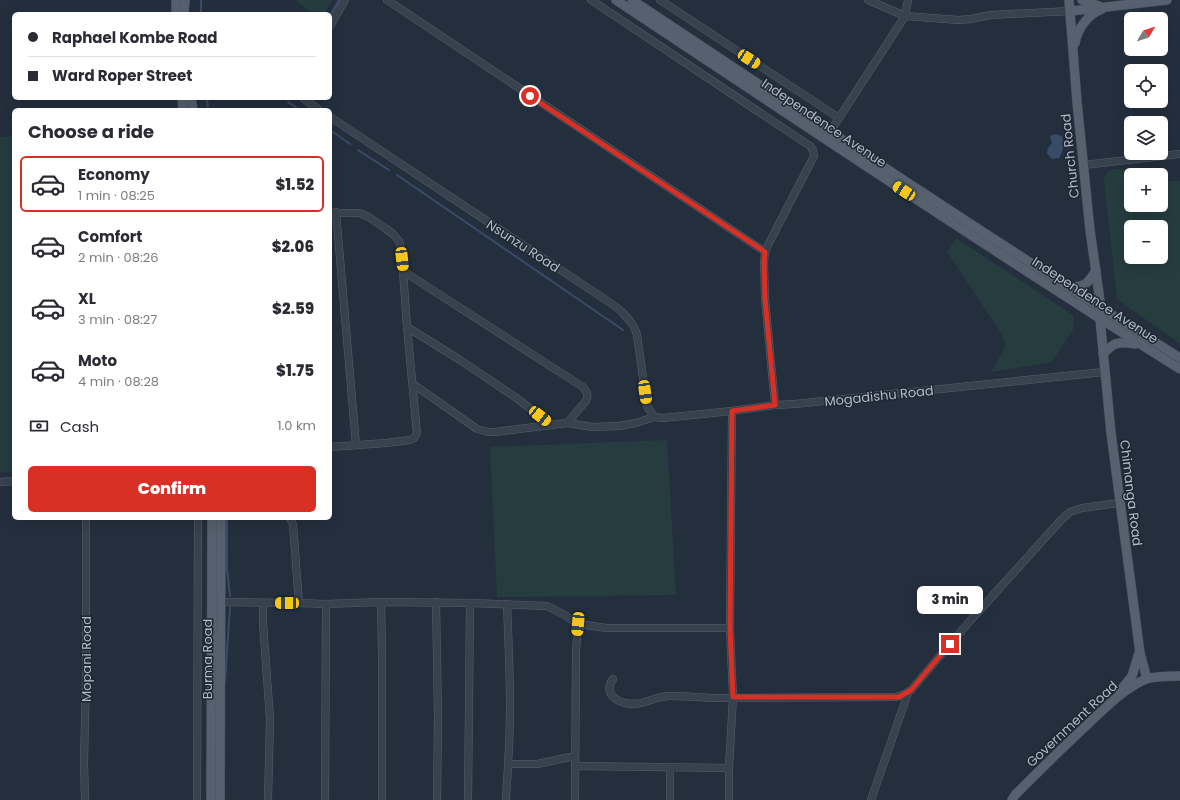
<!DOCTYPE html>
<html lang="en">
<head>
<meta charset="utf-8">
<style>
  :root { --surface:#fff; --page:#f2f2f3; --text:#2b2b33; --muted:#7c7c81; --line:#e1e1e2; --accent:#d93025 }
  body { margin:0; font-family:Poppins,sans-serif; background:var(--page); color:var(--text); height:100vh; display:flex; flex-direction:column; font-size:15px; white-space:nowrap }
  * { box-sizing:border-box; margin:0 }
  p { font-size:13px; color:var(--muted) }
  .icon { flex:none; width:22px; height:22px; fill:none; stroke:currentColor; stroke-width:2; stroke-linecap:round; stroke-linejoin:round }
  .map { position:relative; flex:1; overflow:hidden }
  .sheet { position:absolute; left:12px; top:108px; width:320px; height:412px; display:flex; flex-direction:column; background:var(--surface); border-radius:6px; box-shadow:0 4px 16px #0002 }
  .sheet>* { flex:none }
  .banner { position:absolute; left:12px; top:12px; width:320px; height:88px; border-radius:6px; box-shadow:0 4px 16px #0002; display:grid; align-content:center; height:88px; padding:0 16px; background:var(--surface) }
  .needle { width:26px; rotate:51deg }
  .fabs { position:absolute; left:1124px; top:12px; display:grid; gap:8px }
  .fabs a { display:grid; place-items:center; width:44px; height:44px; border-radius:6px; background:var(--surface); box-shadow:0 4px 16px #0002; font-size:20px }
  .end { position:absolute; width:18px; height:18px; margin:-9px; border:5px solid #d93025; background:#fff; box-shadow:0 0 0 2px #fff }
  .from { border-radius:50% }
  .bubble { position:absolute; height:28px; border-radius:6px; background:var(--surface); box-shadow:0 4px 16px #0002; font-size:13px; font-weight:800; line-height:28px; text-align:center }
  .car { position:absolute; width:12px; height:24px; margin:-12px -6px; border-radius:5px; box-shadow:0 0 3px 1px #0007; background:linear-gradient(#f5c518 24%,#345 0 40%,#f5c518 0 76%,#345 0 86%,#f5c518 0) }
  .banner b { display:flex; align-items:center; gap:14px; height:38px; font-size:15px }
  .banner b+b { border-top:1px solid var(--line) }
  .banner i { width:10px; height:10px; background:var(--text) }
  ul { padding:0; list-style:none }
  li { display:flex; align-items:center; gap:12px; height:56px; margin:0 8px 6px; padding:0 8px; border:2px solid transparent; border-radius:6px }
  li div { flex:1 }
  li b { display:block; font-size:15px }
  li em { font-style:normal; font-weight:800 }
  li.active { border-color:var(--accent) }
  li>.icon { width:36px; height:36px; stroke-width:1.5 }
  h2 { padding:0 16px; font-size:18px; line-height:48px }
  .pay { display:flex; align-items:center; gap:10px; height:44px; padding:0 16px; font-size:15px }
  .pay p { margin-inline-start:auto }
  .primary-button { display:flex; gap:8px; margin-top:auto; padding:8px 16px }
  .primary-button a { flex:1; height:46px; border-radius:6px; background:var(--accent); color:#fff; font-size:16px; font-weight:800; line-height:46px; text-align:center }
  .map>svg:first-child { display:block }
  .green { fill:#263c3f; fill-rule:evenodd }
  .water { fill:#394c67 }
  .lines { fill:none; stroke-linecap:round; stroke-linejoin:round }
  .stream { stroke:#394c67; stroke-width:2 }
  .minor-casing { stroke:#565f6c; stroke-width:8 }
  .major-casing { stroke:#414a57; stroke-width:10 }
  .minor { stroke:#38414e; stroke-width:7 }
  .major { stroke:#56606e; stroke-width:9 }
  .route { stroke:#d93025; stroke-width:5 }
  .labels { text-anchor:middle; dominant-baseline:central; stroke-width:3; stroke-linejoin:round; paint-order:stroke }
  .street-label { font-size:13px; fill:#b4bcc9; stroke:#1d2633 }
</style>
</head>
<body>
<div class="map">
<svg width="1180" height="800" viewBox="0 0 1180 800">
  <rect width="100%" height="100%" fill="#242f3e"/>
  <g class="green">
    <polygon points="296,0 332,0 324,14 312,14"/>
    <polygon points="14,136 14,471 0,473 0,137"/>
    <path d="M1114 169 1131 170 1135 175H1131V205H1161V181H1180V344L1117 299 1104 181C1105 174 1107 171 1114 169ZM1131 227H1161V257H1131Z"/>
    <polygon points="956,238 1073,315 1074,328 1054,359 1048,363 991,372 1006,345 999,330 947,252"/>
    <polygon points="667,440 676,595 497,597 490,447"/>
  </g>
  <path class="water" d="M1055 134 1062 136C1064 145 1064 150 1059 158L1052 159 1047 153 1048 148 1052 143 1050 136Z"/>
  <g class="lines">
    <g class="stream">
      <polyline points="201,14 201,0"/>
      <polyline points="330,15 339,0"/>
      <polyline points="207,98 208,110"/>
      <polyline points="288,102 300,110"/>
      <polyline points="333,132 350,144"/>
      <polyline points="358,150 389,170"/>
      <polyline points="397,175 623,330"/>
      <polyline points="227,518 227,568 230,596"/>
      <polyline points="225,681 230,607"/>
    </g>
    <g class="minor-casing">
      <g id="minor">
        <polyline points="387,0 765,252"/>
        <polyline points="591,0 810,146 813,150 814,156 769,243 765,252 764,262 765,299 775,405"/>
        <polyline points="660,0 839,118"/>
        <polyline points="868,0 905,16 945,19 958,20 971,19 990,15 1071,11"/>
        <polyline points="330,26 345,0"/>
        <polyline points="303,98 319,110"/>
        <polyline points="330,117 612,304 622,312 630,321 634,327 637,335 647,406 654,417"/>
        <polyline points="830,132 905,16 908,0"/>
        <polyline points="1084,165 1180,154"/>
        <polyline points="336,212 356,445"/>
        <polyline points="330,213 359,213 367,216 385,228 393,234 399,241 401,248 403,271 407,327 417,433 414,438 410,440 386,443 330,447"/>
        <path d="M403 271 583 387C587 392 589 395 586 401L567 423"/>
        <polyline points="407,327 460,360 515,397 552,425"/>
        <polyline points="413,384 477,429 488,432 495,432 567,423 593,427 619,426 636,423 654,417"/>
        <polyline points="654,417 663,418 732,411 775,405 795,404 1104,372"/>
        <polyline points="0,482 14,481"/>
        <polyline points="290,518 293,525 299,603"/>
        <polyline points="221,602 299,603 326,604 381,602 470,603 547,606 563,614 578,624 607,628 730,628"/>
        <polyline points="381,602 382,655 382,800"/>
        <polyline points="436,602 438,717 437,800"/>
        <polyline points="263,603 263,623 270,719 268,800"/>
        <path d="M613 679C604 691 613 700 625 703 644 707 653 696 670 696 684 696 698 697 712 698 773 698 834 697 895 697L903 695 911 690 969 622 1061 520 1070 512 1082 508 1119 503"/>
        <polyline points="508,764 537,764 575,756"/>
        <polyline points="576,766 729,768"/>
        <polyline points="85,800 84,762 86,676 86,518"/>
        <polyline points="197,800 198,518"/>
        <polyline points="325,800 326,604"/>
        <polyline points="468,800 470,603"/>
        <path d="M506 800C506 788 508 776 508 763 512 710 509 657 507 604"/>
        <polyline points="575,800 576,652 578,624"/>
        <polyline points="670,800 670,767"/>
        <polyline points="729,800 729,768 733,697 730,628 732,411"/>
        <polyline points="871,800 908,693"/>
      </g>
    </g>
    <g class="major-casing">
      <g id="major">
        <path d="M616 0C803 124 990 250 1180 369"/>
        <path d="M632 0C814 121 995 242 1180 358"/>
        <polyline points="1069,0 1077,102 1090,230 1101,308 1100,319 1111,433 1140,653 1147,679"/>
        <polyline points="1082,0 1099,6"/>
        <polyline points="1071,11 1167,0"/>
        <polyline points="176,14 176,0"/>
        <polyline points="184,14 185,0"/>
        <path d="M1075 43C1078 28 1088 14 1102 9"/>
        <polyline points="182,98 183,110"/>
        <polyline points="191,98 193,110"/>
        <path d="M1068 286C1083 289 1089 283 1096 270"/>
        <path d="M1103 354C1114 342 1119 341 1135 344"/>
        <polyline points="1120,691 1132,676 1139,653"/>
        <polyline points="211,800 212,518"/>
        <polyline points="220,800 221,518"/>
        <path d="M1012 800 1015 795C1039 771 1063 747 1088 724 1106 707 1123 689 1146 679 1157 676 1169 676 1180 676"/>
      </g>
    </g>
    <use href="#minor" class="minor"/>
    <use href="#major" class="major"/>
  </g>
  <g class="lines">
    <polyline class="route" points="530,96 765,252 764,262 765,299 775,405 732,411 730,628 733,697 899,697 911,690 950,644"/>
  </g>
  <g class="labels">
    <g class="street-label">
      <text transform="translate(824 123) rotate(34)">Independence Avenue</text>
      <text transform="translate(1070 156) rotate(-96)">Church Road</text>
      <text transform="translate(523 246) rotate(33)">Nsunzu Road</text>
      <text transform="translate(1095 300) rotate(33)">Independence Avenue</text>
      <text transform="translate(879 396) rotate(-6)">Mogadishu Road</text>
      <text transform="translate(1131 493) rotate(83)">Chimanga Road</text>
      <text transform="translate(86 659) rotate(-90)">Mopani Road</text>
      <text transform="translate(207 659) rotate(-90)">Burma Road</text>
      <text transform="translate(1072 724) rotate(-43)">Government Road</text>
    </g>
  </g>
</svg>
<div class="fabs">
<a><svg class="needle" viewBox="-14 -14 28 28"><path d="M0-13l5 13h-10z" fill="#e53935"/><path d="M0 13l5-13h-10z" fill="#7c7c81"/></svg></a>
<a><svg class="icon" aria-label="locate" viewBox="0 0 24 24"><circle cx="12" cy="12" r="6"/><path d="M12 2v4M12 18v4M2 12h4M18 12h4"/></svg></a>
<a><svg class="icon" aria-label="layers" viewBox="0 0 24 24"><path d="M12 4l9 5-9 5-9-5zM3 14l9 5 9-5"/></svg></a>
<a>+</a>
<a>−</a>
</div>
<i class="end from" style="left:530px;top:96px"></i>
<i class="end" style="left:950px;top:644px"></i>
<div class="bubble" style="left:917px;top:586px;width:66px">3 min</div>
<i class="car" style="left:749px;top:59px;rotate:123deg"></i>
<i class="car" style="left:904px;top:191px;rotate:303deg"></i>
<i class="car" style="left:402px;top:259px;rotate:174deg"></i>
<i class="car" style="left:645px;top:392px;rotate:172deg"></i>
<i class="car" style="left:540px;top:416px;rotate:128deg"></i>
<i class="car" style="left:287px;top:603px;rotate:270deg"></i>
<i class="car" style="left:578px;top:624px;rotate:185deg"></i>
<div class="banner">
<b><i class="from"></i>Raphael Kombe Road</b>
<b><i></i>Ward Roper Street</b>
</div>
<section class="sheet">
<h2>Choose a ride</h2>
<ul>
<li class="active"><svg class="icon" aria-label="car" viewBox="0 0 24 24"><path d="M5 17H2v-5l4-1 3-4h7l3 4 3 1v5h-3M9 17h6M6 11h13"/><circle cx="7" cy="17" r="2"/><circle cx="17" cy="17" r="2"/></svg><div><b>Economy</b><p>1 min · 08:25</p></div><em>$1.52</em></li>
<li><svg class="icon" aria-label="car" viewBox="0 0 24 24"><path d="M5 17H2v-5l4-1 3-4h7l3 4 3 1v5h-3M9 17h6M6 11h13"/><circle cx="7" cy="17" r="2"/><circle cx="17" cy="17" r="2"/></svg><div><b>Comfort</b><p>2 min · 08:26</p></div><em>$2.06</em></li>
<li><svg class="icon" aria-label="car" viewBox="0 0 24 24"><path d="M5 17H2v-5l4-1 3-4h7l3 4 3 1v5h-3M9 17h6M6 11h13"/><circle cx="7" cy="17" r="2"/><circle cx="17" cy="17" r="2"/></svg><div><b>XL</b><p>3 min · 08:27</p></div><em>$2.59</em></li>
<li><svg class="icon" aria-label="car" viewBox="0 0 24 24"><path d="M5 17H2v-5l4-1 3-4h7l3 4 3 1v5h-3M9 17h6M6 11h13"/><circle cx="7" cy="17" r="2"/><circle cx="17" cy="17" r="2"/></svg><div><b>Moto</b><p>4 min · 08:28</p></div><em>$1.75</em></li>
</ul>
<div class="pay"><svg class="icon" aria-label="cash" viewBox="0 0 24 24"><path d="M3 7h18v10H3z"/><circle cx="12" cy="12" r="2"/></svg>Cash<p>1.0 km</p></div>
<div class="primary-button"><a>Confirm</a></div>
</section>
</div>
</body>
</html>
